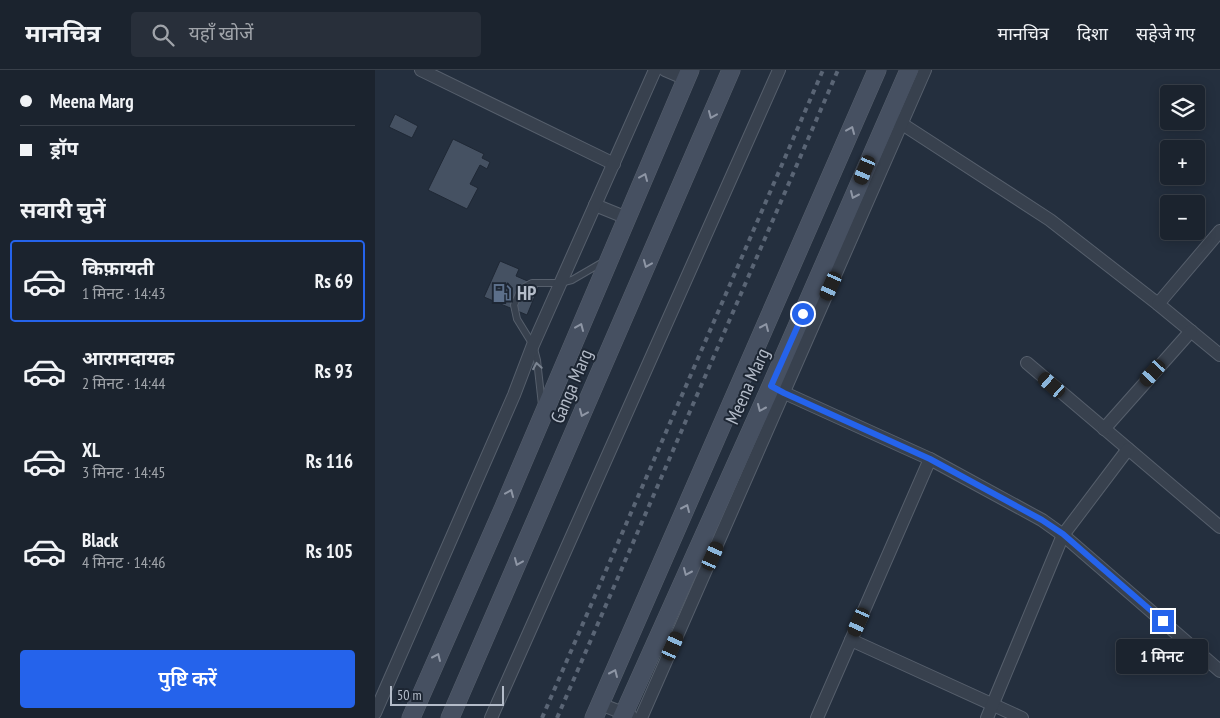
<!DOCTYPE html>
<html lang="hi">
<head>
<meta charset="utf-8">
<style>
  :root { --surface:#1b232e; --page:#282f3a; --text:#f1f3f6; --muted:#a0a4aa; --line:#39404a; --accent:#2563eb }
  body { margin:0; font-family:"PT Sans Narrow","Noto Sans Devanagari",sans-serif; background:var(--page); color:var(--text); height:100vh; display:flex; flex-direction:column; font-size:19px; white-space:nowrap }
  * { box-sizing:border-box; margin:0 }
  p { font-size:16px; color:var(--muted) }
  .icon { flex:none; width:28px; height:28px; fill:none; stroke:currentColor; stroke-width:2; stroke-linecap:round; stroke-linejoin:round }
  .map { position:relative; flex:1; overflow:hidden }
  .sheet { display:flex; flex-direction:column; background:var(--surface); width:375px }
  .sheet>* { flex:none }
  .top-card { display:grid; align-content:center; height:110px; padding:0 20px; background:var(--surface) }
  .controls { position:absolute; left:785px; top:15px; display:grid; gap:10px }
  .controls a { display:grid; place-items:center; width:45px; height:45px; border-radius:5px; background:var(--surface); box-shadow:0 2px 12px #0003,0 0 0 1px var(--line); font-size:25px }
  .scale { position:absolute; left:15px; bottom:12px; width:114px; box-sizing:border-box; padding-left:5px; border:2px solid #b4bcc9; border-top:0; font-size:14px; line-height:18px; white-space:nowrap; color:#b4bcc9; -webkit-text-stroke:4px #1d2633; paint-order:stroke }
  .end { position:absolute; width:22px; height:22px; margin:-11px; border:6px solid #2563eb; background:#fff; box-shadow:0 0 0 2px #fff }
  .from { border-radius:50% }
  .bubble { position:absolute; height:35px; border-radius:5px; background:var(--surface); box-shadow:0 2px 12px #0003,0 0 0 1px var(--line); font-size:16px; font-weight:600; line-height:35px; text-align:center }
  .car { position:absolute; width:15px; height:30px; margin:-15px -8px; border-radius:6px; box-shadow:0 0 4px 1px #0007; background:linear-gradient(#222 24%,#8ab4d8 0 40%,#222 0 76%,#8ab4d8 0 86%,#222 0) }
  .top-card b { display:flex; align-items:center; gap:18px; height:48px; font-size:19px }
  .top-card b+b { border-top:1px solid var(--line) }
  .top-card i { width:12px; height:12px; background:var(--text) }
  ul { padding:0; list-style:none }
  li { display:flex; align-items:center; gap:15px; height:82px; margin:0 10px 8px; padding:0 10px; border:2px solid transparent; border-radius:5px }
  li div { flex:1 }
  li b { display:block; font-size:19px }
  li em { font-style:normal; font-weight:600 }
  li.on { border-color:var(--accent) }
  li>.icon { width:45px; height:45px; stroke-width:1.5 }
  h2 { padding:0 20px; font-size:22px; line-height:60px }
  .cta { display:flex; gap:10px; margin-top:auto; padding:10px 20px }
  .cta a { flex:1; height:58px; border-radius:5px; background:var(--accent); color:#fff; font-size:20px; font-weight:600; line-height:58px; text-align:center }
  header { display:flex; align-items:center; gap:30px; box-sizing:border-box; height:70px; padding:0 25px; background:var(--surface); border-bottom:1px solid var(--line) }
  header strong { font-size:24px }
  nav { display:flex; gap:28px; margin-inline-start:auto; font-size:18px }
  .search { width:350px; height:45px; background:var(--page); display:flex; align-items:center; gap:12px; box-sizing:border-box; padding:0 18px; border-radius:5px; color:var(--muted); font-size:19px }
  main { display:flex; flex:1; min-height:0 }
  .map>svg:first-child { display:block }
  .building { fill:#455162; stroke:#1f2835 }
  .lines { fill:none; stroke-linecap:round; stroke-linejoin:round }
  .lane-casing { stroke:#565f6c; stroke-width:8 }
  .street-casing { stroke:#565f6c; stroke-width:14 }
  .secondary-casing { stroke:#565f6c; stroke-width:19 }
  .lane { stroke:#38414e; stroke-width:6 }
  .street { stroke:#38414e; stroke-width:12 }
  .secondary { stroke:#465061; stroke-width:18 }
  .rail { stroke:#5a6575; stroke-width:4; stroke-dasharray:5 5; stroke-linecap:butt }
  .oneway { stroke:#8e96a5 }
  .oneway2 { stroke:#7c8592 }
  .route { stroke:#2563eb; stroke-width:6 }
  .labels { text-anchor:middle; dominant-baseline:central; stroke-width:4; stroke-linejoin:round; paint-order:stroke }
  .poi-label { font-size:19px; font-weight:bold; fill:#b4bcc9; stroke:#1d2633; text-anchor:start }
  .street-label { font-size:19px; fill:#b4bcc9; stroke:#1d2633 }
</style>
</head>
<body>
<header>
<strong>मानचित्र</strong>
<div class="search"><svg class="icon" aria-label="search" viewBox="0 0 24 24"><circle cx="10" cy="10" r="6"/><path d="M15 15l6 6"/></svg>यहाँ खोजें</div>
<nav><a>मानचित्र</a><a>दिशा</a><a>सहेजे गए</a></nav>
</header>
<main>
<section class="sheet">
<div class="top-card">
<b><i class="from"></i>Meena Marg</b>
<b><i></i>ड्रॉप</b>
</div>
<h2>सवारी चुनें</h2>
<ul>
<li class="on"><svg class="icon" aria-label="car" viewBox="0 0 24 24"><path d="M5 17H2v-5l4-1 3-4h7l3 4 3 1v5h-3M9 17h6M6 11h13"/><circle cx="7" cy="17" r="2"/><circle cx="17" cy="17" r="2"/></svg><div><b>किफ़ायती</b><p>1 मिनट · 14:43</p></div><em>Rs 69</em></li>
<li><svg class="icon" aria-label="car" viewBox="0 0 24 24"><path d="M5 17H2v-5l4-1 3-4h7l3 4 3 1v5h-3M9 17h6M6 11h13"/><circle cx="7" cy="17" r="2"/><circle cx="17" cy="17" r="2"/></svg><div><b>आरामदायक</b><p>2 मिनट · 14:44</p></div><em>Rs 93</em></li>
<li><svg class="icon" aria-label="car" viewBox="0 0 24 24"><path d="M5 17H2v-5l4-1 3-4h7l3 4 3 1v5h-3M9 17h6M6 11h13"/><circle cx="7" cy="17" r="2"/><circle cx="17" cy="17" r="2"/></svg><div><b>XL</b><p>3 मिनट · 14:45</p></div><em>Rs 116</em></li>
<li><svg class="icon" aria-label="car" viewBox="0 0 24 24"><path d="M5 17H2v-5l4-1 3-4h7l3 4 3 1v5h-3M9 17h6M6 11h13"/><circle cx="7" cy="17" r="2"/><circle cx="17" cy="17" r="2"/></svg><div><b>Black</b><p>4 मिनट · 14:46</p></div><em>Rs 105</em></li>
</ul>
<div class="cta"><a>पुष्टि करें</a></div>
</section>
<div class="map">
<svg width="845" height="648" viewBox="0 0 845 648">
  <rect width="100%" height="100%" fill="#242f3e"/>
  <g class="building">
    <polygon points="20,44 43,56 37,68 14,57"/>
    <polygon points="78,69 109,84 107,88 115,92 112,99 105,95 95,114 103,118 92,139 53,120"/>
    <polygon points="125,191 144,199 141,206 164,216 152,245 109,227"/>
  </g>
  <g class="lines">
    <g class="lane-casing">
      <polyline id="lane" points="167,335 162,290 158,275 142,249 139,235 146,219 157,213 185,213 197,210 228,192"/>
    </g>
    <g class="street-casing">
      <g id="street">
        <polyline points="46,0 239,94"/>
        <polyline points="290,0 311,9"/>
        <polyline points="521,50 675,150 783,234"/>
        <polyline points="220,135 252,148"/>
        <polyline points="845,161 783,234 845,285"/>
        <polyline points="652,293 845,457"/>
        <polyline points="403,320 555,389"/>
        <polyline points="729,359 816,261"/>
        <polyline points="476,570 647,648"/>
        <polyline points="225,634 256,646"/>
        <polyline points="0,643 139,325 158,275 280,0"/>
        <polyline points="116,648 404,0"/>
        <polyline points="266,648 550,0"/>
        <polyline points="442,648 555,389 667,450 688,465 845,601"/>
        <polyline points="612,648 688,465 753,379"/>
      </g>
    </g>
    <g class="secondary-casing">
      <g id="secondary">
        <polyline points="36,648 128,439 315,0"/>
        <polyline points="75,648 356,0"/>
        <polyline points="219,648 502,0"/>
        <polyline points="247,648 396,316 534,0"/>
      </g>
    </g>
    <use href="#lane" class="lane"/>
    <use href="#street" class="street"/>
    <use href="#secondary" class="secondary"/>
    <g class="rail">
      <polyline points="167,648 448,0"/>
      <polyline points="182,648 463,0"/>
    </g>
  </g>
  <defs><path id="oneway-chevron" d="M-2-3.5L2.5 0L-2 3.5" fill="none" stroke-width="1.6" stroke-linecap="round" stroke-linejoin="round" transform="scale(1.25)"/></defs>
  <g class="oneway">
    <use href="#oneway-chevron" transform="translate(337 45) rotate(113)"/>
    <use href="#oneway-chevron" transform="translate(476 60) rotate(-67)"/>
    <use href="#oneway-chevron" transform="translate(269 107) rotate(-67)"/>
    <use href="#oneway-chevron" transform="translate(479 125) rotate(114)"/>
    <use href="#oneway-chevron" transform="translate(272 194) rotate(113)"/>
    <use href="#oneway-chevron" transform="translate(205 257) rotate(-67)"/>
    <use href="#oneway-chevron" transform="translate(390 257) rotate(-66)"/>
    <use href="#oneway-chevron" transform="translate(386 338) rotate(114)"/>
    <use href="#oneway-chevron" transform="translate(208 343) rotate(113)"/>
    <use href="#oneway-chevron" transform="translate(135 423) rotate(-67)"/>
    <use href="#oneway-chevron" transform="translate(311 438) rotate(-66)"/>
    <use href="#oneway-chevron" transform="translate(143 492) rotate(113)"/>
    <use href="#oneway-chevron" transform="translate(312 502) rotate(114)"/>
    <use href="#oneway-chevron" transform="translate(62 587) rotate(-66)"/>
    <use href="#oneway-chevron" transform="translate(239 603) rotate(-66)"/>
  </g>
  <use class="oneway2" href="#oneway-chevron" transform="translate(162 296) rotate(-99)"/>
  <g class="lines">
    <polyline class="route" points="428,244 396,316 409,323 555,389 667,450 688,464 788,551"/>
  </g>
  <defs>
    <g id="fuel-bare" transform="scale(1.5)"><path d="M-5.5-6h7V0h2V4h1.3V-2.5L3-4.5l.8-.8L6-3V5H2.5V1h-1V6h-7ZM-4.2-4.7v3.2H.2V-4.7Z" fill="#5c6f8a" stroke="#1d2633" stroke-width="2.5" paint-order="stroke"/></g>
  </defs>
  <g fill-rule="evenodd">
    <use href="#fuel-bare" x="127" y="223"/>
  </g>
  <g class="labels">
    <g class="poi-label">
      <text x="142" y="223">HP</text>
    </g>
    <g class="street-label">
      <text transform="translate(196 316) rotate(-67)">Ganga Marg</text>
      <text transform="translate(372 316) rotate(-66)">Meena Marg</text>
    </g>
  </g>
</svg>
<div class="controls">
<a><svg class="icon" aria-label="layers" viewBox="0 0 24 24"><path d="M12 4l9 5-9 5-9-5zM3 14l9 5 9-5"/></svg></a>
<a>+</a>
<a>−</a>
</div>
<div class="scale">50 m</div>
<i class="end from" style="left:428px;top:244px"></i>
<i class="end" style="left:788px;top:551px"></i>
<div class="bubble" style="left:741px;top:569px;width:92px">1 मिनट</div>
<i class="car" style="left:490px;top:100px;rotate:203deg"></i>
<i class="car" style="left:456px;top:216px;rotate:204deg"></i>
<i class="car" style="left:778px;top:303px;rotate:222deg"></i>
<i class="car" style="left:677px;top:315px;rotate:311deg"></i>
<i class="car" style="left:338px;top:486px;rotate:24deg"></i>
<i class="car" style="left:484px;top:552px;rotate:204deg"></i>
<i class="car" style="left:298px;top:576px;rotate:24deg"></i>
</div>
</main>
</body>
</html>
